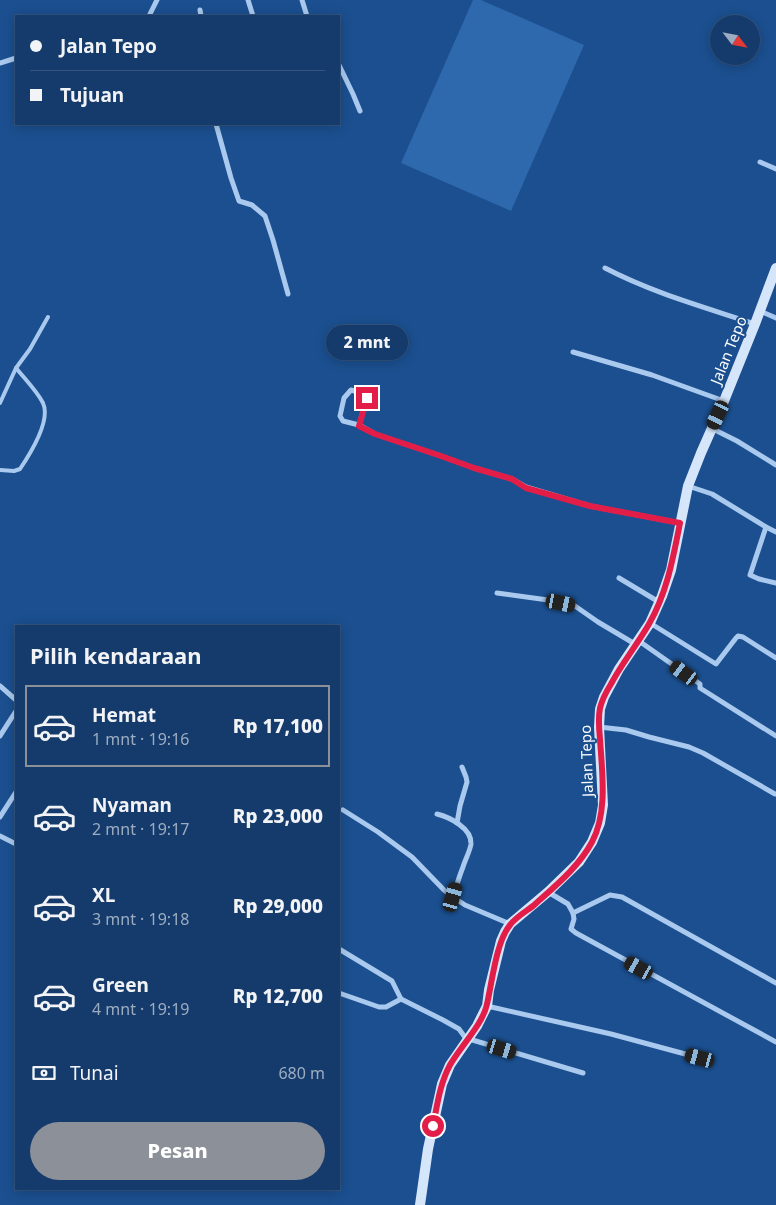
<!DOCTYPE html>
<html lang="id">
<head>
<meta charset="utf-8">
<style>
  :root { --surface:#143b6b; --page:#1d4271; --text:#f1f3f6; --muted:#9dadc1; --line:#33557e; --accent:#8c9099 }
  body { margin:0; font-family:"Noto Sans",sans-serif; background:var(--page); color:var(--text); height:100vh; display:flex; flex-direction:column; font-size:19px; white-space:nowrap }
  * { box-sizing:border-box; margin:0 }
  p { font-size:16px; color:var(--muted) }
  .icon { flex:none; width:28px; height:28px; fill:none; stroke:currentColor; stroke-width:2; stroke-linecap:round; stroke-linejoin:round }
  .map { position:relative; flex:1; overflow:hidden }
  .side { position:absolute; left:15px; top:625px; width:325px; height:565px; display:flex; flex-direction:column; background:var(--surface); border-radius:0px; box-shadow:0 2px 12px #0003,0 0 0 1px var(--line) }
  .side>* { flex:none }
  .top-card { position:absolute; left:15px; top:15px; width:325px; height:110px; border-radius:0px; box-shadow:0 2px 12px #0003,0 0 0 1px var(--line); display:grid; align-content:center; height:110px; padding:0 15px; background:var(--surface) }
  .needle { width:32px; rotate:122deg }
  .tools { position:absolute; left:710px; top:15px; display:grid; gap:10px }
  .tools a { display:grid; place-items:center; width:50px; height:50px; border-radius:50%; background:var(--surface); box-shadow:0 2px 12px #0003,0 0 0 1px var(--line); font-size:25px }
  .end { position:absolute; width:22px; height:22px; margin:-11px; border:6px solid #e11d48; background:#fff; box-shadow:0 0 0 2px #fff }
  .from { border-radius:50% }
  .bubble { position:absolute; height:35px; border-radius:18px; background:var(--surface); box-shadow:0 2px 12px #0003,0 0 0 1px var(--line); font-size:16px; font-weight:800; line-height:35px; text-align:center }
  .car { position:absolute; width:15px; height:30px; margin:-15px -8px; border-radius:6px; box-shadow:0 0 4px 1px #0007; background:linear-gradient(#222 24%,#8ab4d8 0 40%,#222 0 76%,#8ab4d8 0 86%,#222 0) }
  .top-card b { display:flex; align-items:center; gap:18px; height:48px; font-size:19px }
  .top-card b+b { border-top:1px solid var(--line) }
  .top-card i { width:12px; height:12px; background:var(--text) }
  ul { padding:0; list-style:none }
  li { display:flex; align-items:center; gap:15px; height:82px; margin:0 10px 8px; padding:0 5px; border:2px solid transparent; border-radius:0px }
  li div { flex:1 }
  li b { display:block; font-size:19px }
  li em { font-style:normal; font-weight:800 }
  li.current { border-color:var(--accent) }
  li>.icon { width:45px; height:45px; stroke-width:1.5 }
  h2 { padding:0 15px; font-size:22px; line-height:60px }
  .pay { display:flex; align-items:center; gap:12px; height:55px; padding:0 15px; font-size:19px }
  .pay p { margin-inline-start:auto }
  .button { display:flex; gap:10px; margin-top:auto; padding:10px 15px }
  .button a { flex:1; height:58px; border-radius:30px; background:var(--accent); color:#fff; font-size:20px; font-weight:800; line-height:58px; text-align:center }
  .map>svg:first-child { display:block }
  .green { fill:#2e69ad }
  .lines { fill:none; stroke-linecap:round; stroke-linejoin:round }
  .lane { stroke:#a9c9ee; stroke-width:4 }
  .street { stroke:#a9c9ee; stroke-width:5 }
  .secondary { stroke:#d6e6fa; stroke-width:10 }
  .route { stroke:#e11d48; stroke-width:6 }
  .labels { text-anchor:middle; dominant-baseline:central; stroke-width:4; stroke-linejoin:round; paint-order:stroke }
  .street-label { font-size:15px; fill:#fff; stroke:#1b4f8f }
</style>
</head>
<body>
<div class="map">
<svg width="776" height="1205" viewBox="0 0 776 1205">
  <rect width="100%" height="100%" fill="#1b4f8f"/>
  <polygon class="green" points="473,0 481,0 584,45 511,211 401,163"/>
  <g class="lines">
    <g class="lane">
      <polyline points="0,403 16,368 30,349 48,317"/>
      <path d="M0 470 14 471 20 469C30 454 51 420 43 403 37 391 24 378 16 368"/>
    </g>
    <g class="street">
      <polyline points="248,0 253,16"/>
      <polyline points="302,0 307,16"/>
      <polyline points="200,10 201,16"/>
      <polyline points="149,16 157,0"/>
      <polyline points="0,63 16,58"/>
      <polyline points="339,65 353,94 360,111"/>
      <polyline points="216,124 231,178 239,201 252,205 265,216 273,240 288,294"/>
      <polyline points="760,162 776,169"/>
      <path d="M605 268C653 293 704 307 755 324"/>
      <polyline points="760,311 776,318"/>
      <polyline points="573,352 652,375 724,401"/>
      <polyline points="359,425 367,398 365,394 351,390 344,398 340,416 343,421 359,425 375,434 441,456 474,468 512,479 526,487 590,506 680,523"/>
      <polyline points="711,428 737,441 776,465"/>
      <polyline points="688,486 712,494 766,527 776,532"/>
      <polyline points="766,527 750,575 759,579 776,583"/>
      <polyline points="619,578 659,602"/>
      <polyline points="497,593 548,600 575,606 598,622 635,644"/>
      <polyline points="650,623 716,664 736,638 738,636 743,637 776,658"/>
      <polyline points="639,641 700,684 700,688 776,736"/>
      <polyline points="0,686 16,700"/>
      <polyline points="599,727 626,730 649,737 689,747 703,753 775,794"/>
      <polyline points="0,736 16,711"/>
      <polyline points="343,810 378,832 412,857 444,890 453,897 465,905 510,924"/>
      <path d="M437 814C449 817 472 828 471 844 470 851 465 860 463 867 459 877 456 887 453 897"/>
      <polyline points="0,817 16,792"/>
      <polyline points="457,823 460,806 467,782 466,777 462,767"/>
      <polyline points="0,836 16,844"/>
      <polyline points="548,892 568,904 573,913"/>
      <polyline points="339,949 392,981 401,999 443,1020 459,1029 467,1040"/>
      <polyline points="776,983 622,897 610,895 573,913 574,919 571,929 576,933 776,1042"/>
      <polyline points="339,993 379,1007 386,1007 401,999"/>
      <polyline points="487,1006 611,1034 700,1058"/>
      <polyline points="469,1039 583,1073"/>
    </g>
    <polyline class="secondary" points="420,1205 428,1149 442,1084 450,1065 477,1026 487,1006 489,990 501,941 505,932 510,924 548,892 579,862 592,842 600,823 603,805 599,727 600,709 604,697 619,669 650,623 662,596 671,570 688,486 701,453 724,401 755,324 776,268"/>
  </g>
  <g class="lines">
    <path class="route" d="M367 398 359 426 375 434 441 456 474 468 512 479 526 488 590 506 680 523C673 558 667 593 649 624 637 645 622 663 611 684 606 692 602 700 600 708 598 718 599 729 600 739 602 772 608 812 592 842 578 868 554 887 533 906 525 912 516 917 510 925 496 942 492 983 487 1004 483 1024 460 1047 450 1065 440 1083 437 1106 433 1126"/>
  </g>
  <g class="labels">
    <g class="street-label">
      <text transform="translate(728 350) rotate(-68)">Jalan Tepo</text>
      <text transform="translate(586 761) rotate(-92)">Jalan Tepo</text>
    </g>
  </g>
</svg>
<div class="tools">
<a><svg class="needle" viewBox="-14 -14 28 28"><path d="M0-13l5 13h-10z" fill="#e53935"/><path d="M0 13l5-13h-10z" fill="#9dadc1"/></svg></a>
</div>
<i class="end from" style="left:433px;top:1126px"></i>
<i class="end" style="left:367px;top:398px"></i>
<div class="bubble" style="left:326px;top:325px;width:82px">2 mnt</div>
<i class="car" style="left:718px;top:415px;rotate:205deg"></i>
<i class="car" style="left:561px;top:603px;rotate:102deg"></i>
<i class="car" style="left:684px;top:673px;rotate:306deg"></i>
<i class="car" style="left:453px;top:897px;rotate:16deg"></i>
<i class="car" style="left:639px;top:968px;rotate:299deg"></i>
<i class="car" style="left:502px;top:1049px;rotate:107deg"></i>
<i class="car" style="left:700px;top:1058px;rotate:285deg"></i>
<div class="top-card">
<b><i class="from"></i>Jalan Tepo</b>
<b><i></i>Tujuan</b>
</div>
<section class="side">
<h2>Pilih kendaraan</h2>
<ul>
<li class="current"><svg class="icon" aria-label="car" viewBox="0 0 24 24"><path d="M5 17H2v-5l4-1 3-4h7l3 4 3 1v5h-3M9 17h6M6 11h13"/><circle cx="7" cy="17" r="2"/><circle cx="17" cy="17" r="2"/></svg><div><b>Hemat</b><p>1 mnt · 19:16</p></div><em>Rp 17,100</em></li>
<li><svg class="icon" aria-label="car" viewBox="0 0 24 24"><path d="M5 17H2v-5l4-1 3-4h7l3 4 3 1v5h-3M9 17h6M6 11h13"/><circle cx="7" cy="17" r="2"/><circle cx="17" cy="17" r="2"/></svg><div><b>Nyaman</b><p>2 mnt · 19:17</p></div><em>Rp 23,000</em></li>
<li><svg class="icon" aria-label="car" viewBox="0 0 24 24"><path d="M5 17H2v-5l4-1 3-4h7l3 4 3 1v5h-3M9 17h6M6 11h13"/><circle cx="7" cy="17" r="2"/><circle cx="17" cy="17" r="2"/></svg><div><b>XL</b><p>3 mnt · 19:18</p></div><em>Rp 29,000</em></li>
<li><svg class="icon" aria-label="car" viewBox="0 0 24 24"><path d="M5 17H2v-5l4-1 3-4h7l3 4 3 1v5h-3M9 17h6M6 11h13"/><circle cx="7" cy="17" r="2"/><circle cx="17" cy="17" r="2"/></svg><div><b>Green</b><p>4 mnt · 19:19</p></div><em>Rp 12,700</em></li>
</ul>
<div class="pay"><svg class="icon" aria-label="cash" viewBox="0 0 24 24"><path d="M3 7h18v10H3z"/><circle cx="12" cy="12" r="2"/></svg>Tunai<p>680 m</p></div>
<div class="button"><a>Pesan</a></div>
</section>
</div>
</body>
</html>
